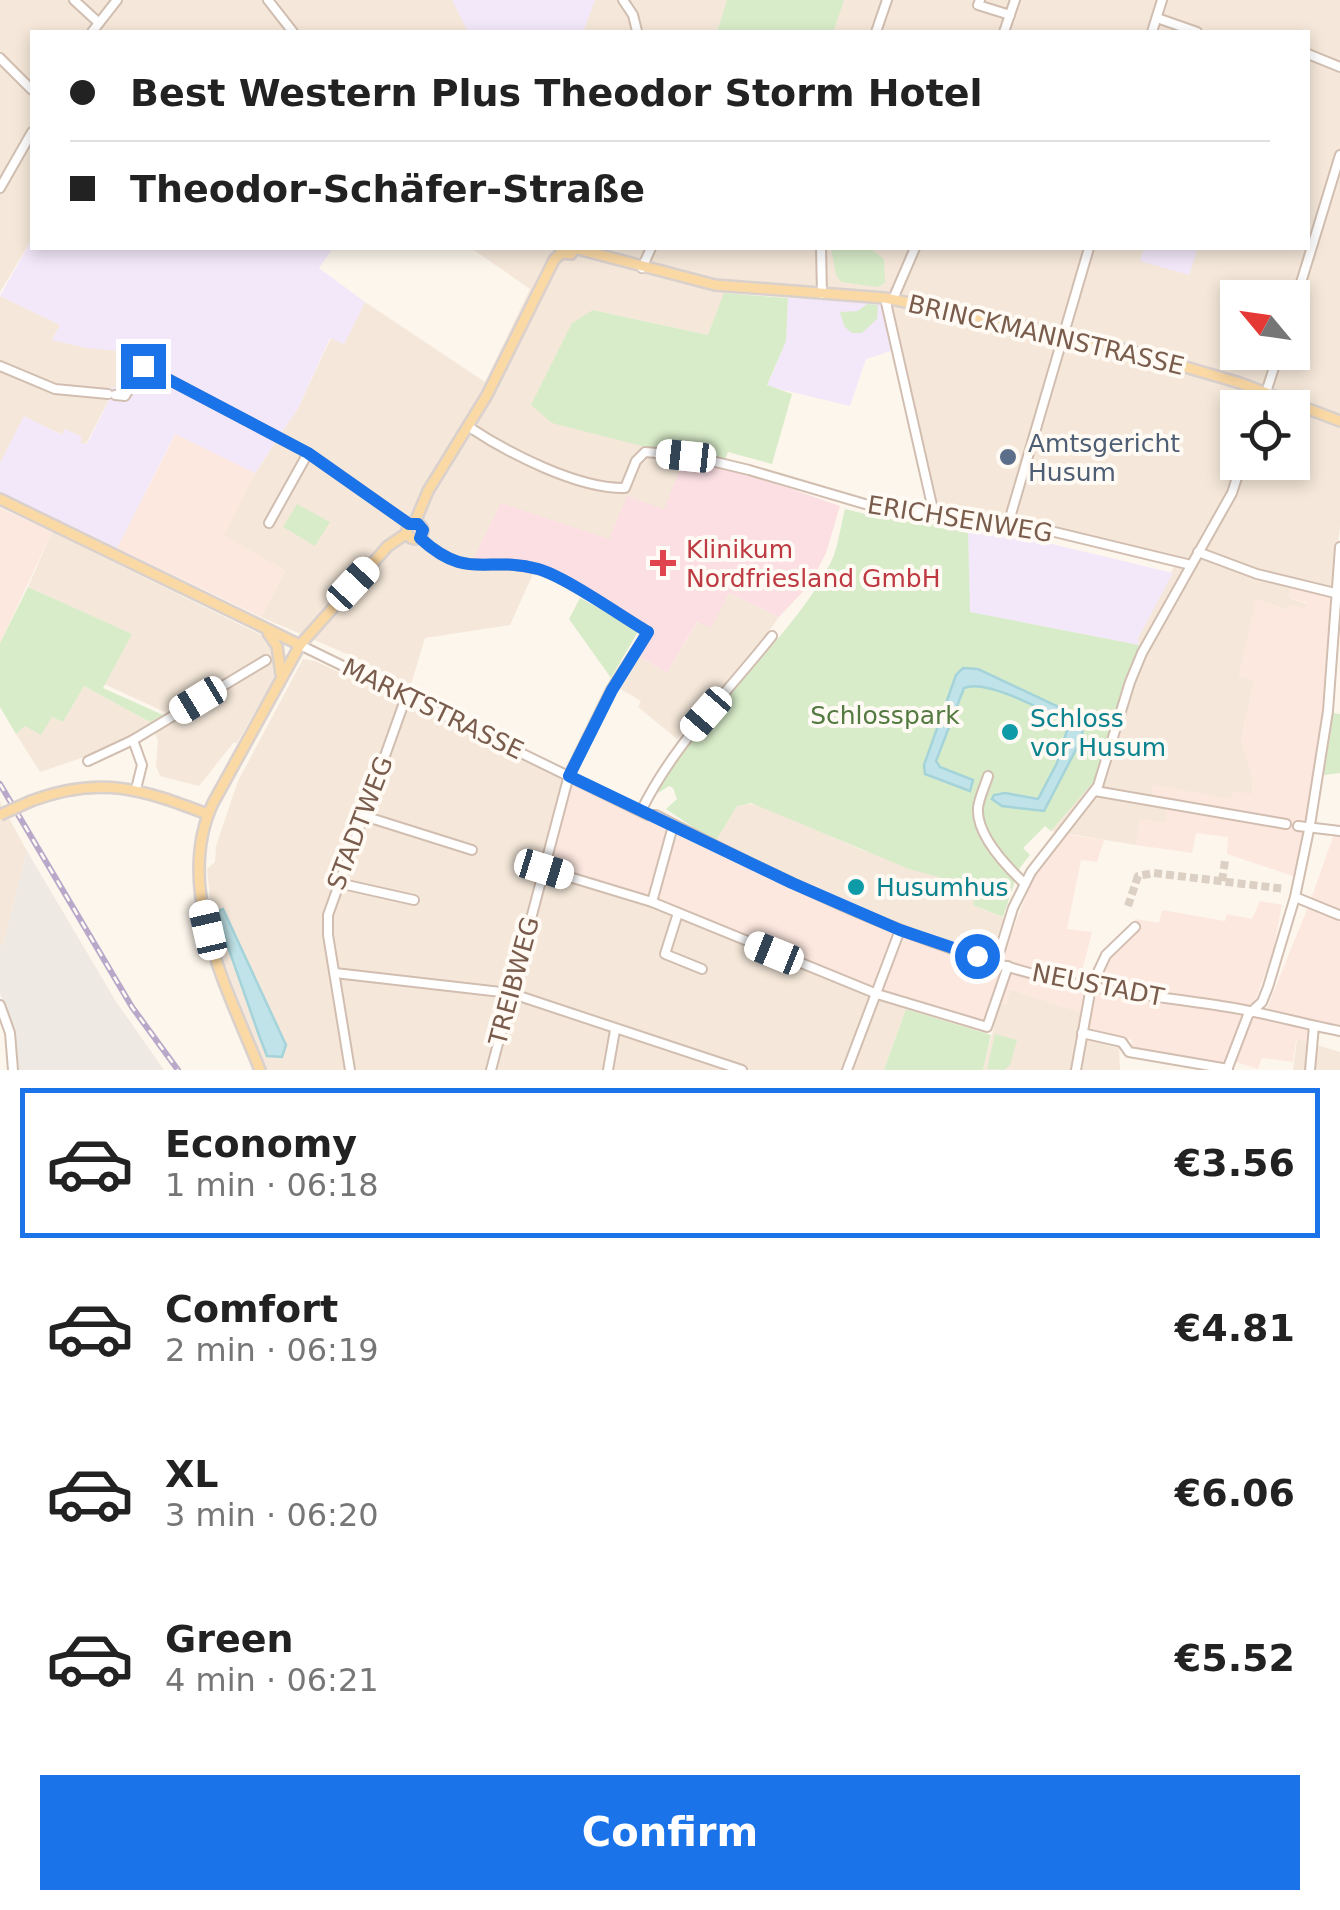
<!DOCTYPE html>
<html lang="en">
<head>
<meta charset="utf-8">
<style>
  :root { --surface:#fff; --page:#f6f6f6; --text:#222; --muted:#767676; --line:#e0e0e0; --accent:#1a73e8 }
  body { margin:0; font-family:"DejaVu Sans",sans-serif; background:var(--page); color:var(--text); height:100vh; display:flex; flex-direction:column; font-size:38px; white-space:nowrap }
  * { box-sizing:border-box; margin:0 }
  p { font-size:32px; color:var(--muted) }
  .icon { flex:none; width:55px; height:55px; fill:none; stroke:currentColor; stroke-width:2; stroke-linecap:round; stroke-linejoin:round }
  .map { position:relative; height:1070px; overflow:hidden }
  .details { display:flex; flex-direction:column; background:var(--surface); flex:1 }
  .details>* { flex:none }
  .banner { position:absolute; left:30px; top:30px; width:1280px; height:220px; border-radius:0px; box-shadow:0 5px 15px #0003; display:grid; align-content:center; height:220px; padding:0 40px; background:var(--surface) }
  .needle { width:65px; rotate:299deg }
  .buttons { position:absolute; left:1220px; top:280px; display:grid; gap:20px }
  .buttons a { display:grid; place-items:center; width:90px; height:90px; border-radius:0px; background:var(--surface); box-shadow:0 5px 15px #0003; font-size:50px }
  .end { position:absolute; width:45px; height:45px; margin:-22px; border:12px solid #1a73e8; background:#fff; box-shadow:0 0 0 5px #fff }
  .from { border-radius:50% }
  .car { position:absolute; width:30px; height:60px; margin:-30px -15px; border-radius:12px; box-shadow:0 0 8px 2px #0007; background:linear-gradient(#fff 24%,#345 0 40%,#fff 0 76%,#345 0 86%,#fff 0) }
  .banner b { display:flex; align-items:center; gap:35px; height:95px; font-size:38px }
  .banner b+b { border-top:2px solid var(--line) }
  .banner i { width:25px; height:25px; background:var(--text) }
  ul { padding:18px 0 0; list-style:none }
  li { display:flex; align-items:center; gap:30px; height:150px; margin:0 20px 15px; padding:0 20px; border:5px solid transparent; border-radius:0px }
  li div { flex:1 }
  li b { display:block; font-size:38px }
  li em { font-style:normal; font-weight:700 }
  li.current { border-color:var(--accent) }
  li>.icon { width:90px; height:90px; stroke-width:1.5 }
  .cta { display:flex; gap:20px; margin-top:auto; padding:20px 40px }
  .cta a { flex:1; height:115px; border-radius:0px; background:var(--accent); color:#fff; font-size:40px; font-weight:700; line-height:115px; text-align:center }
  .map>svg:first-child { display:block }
  .residential { fill:#f5e8da; fill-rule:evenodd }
  .commercial { fill:#fde8e0 }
  .industrial { fill:#efe9e4 }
  .education { fill:#f3e8fa }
  .medical { fill:#fbdfe3 }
  .green { fill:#d8ecc9 }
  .water { fill:#bfe3e8; stroke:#a5d3da; stroke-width:2.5 }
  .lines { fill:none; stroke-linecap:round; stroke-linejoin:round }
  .minor-tunnel { stroke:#dcd0c4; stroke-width:8; stroke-dasharray:8 4; stroke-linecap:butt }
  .minor-casing { stroke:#d1beb0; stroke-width:12 }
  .major-casing { stroke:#dad1cd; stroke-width:14 }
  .minor { stroke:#fff; stroke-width:8 }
  .major { stroke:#fbd9a5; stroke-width:9 }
  .rail-casing { stroke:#b9a8c9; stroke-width:6 }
  .rail { stroke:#fffaf3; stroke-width:2.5; stroke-dasharray:8; stroke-linecap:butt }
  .major-bridge-casing { stroke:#dad1cd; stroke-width:14; stroke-linecap:butt }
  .major-bridge { stroke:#fbd9a5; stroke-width:9 }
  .route { stroke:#1a73e8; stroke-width:12 }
  .service-dot { fill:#5c6f8a; stroke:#fffaf3; stroke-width:4 }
  .health-dot { fill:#e0444e; stroke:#fffaf3; stroke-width:4 }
  .culture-dot { fill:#0f9aa8; stroke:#fffaf3; stroke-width:4 }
  .labels { text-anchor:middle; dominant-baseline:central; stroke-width:8; stroke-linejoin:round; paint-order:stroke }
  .street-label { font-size:25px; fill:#7a5c4d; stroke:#fffaf3 }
  .service-label { font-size:25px; fill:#4e5e75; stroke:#fffaf3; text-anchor:start }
  .health-label { font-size:25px; fill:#be3a42; stroke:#fffaf3; text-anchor:start }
  .park-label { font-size:25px; fill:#537a41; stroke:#fffaf3 }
  .culture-label { font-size:25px; fill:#0d838f; stroke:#fffaf3; text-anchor:start }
</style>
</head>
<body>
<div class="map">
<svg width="1340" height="1070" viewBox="0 0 1340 1070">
  <rect width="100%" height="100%" fill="#fdf6ec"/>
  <g class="residential">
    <path d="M0 0H1340V526L1333 591 1291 582 1289 598 1307 604 1306 608 1287 610 1257 600 1239 676 1255 679 1241 739 1254 783 1252 794 1232 799 1169 800 1166 824 1140 820 1136 845 1051 831 1096 779 1138 638 1175 565 1007 526 935 517 882 302 725 293 708 335 593 310 642 446 686 451 672 495 664 509 610 539 473 561 537 565 510 625 425 638 410 688 361 660 261 617 285 571 223 535 255 473 298 408 331 338 344 344 365 302 485 382 530 289 471 248H1308V32H32V239L0 292ZM1238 298H1292V352H1238ZM1238 408H1292V462H1238Z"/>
    <polygon points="0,296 61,325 52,339 124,345 140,353 123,386 109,399 86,444 79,443 81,437 66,430 63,435 24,417 0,463"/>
    <polygon points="52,532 261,635 273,648 277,665 273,681 237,743 234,742 199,786 160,776 156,766 158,740 150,723 108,749 40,772 16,734 25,726 52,717 63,722 84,686 150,722 167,713 104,684 131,634 28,587"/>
    <polygon points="729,593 779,617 753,653 677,739 638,707 641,701 617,687 637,655 667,673 698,621 721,607"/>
    <polygon points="303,659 315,661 566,779 664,909 674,917 906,1009 884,1070 265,1070 224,961 213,924 207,869 215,862 216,846 238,781"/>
    <polygon points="0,802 27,851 3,945 0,945"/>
    <polygon points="743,803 762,806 862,850 977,887 973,905 1004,918 989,958 901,928 715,842 737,806"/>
    <polygon points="1010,989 1086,1014 1082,1037 1119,1047 1120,1070 983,1070 1000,1003 1006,1004"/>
    <polygon points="1297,1039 1340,1052 1340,1070 1293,1070"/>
  </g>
  <g class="commercial">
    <polygon points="176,433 255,473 224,535 285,571 261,617 117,548"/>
    <polygon points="0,508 52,532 0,643"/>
    <polygon points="1291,582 1333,591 1317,774 1296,877 1227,854 1228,837 1196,833 1192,853 1136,845 1140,819 1166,823 1168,801 1151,797 1153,785 1231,799 1233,791 1252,794 1254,783 1241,739 1255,680 1239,676 1256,599 1286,610 1288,605 1306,608 1307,603 1289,598"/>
    <polygon points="570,780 670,829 650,900 546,868"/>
    <polygon points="674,829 898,931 876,992 653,901"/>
    <polygon points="1335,831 1340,832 1340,1029 1265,1013 1310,902"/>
    <polygon points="1065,834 1104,840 1097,862 1081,860 1067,929 1092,932 1079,983 1000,962 1035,874"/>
    <polygon points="1260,901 1282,905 1272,956 1252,1009 1311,1029 1309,1042 1296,1040 1293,1062 1262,1058 1258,1069 1230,1060 1216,1064 1131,1048 1132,1040 1086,1030 1088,1015 1010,989 1006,1004 1000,1003 1009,968 1094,990 1107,959 1126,940 1135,919 1159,923 1162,910 1225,921 1227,914 1252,919"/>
    <polygon points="901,932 1006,967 987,1026 879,994"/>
  </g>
  <polygon class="industrial" points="27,851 115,1000 164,1070 19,1070 15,1032 0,994 0,945 3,945"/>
  <g class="education">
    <polygon points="452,0 595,0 583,32 468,32"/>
    <polygon points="32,239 32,248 333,248 319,268 365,302 344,344 330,338 298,408 255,473 175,434 117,548 0,492 0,463 24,416 62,435 65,429 82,437 80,443 87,444 109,400 109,388 123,386 140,353 124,345 121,351 87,348 52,340 60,325 0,296"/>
    <polygon points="1144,248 1198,248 1189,275 1140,261"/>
    <polygon points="788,298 882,302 894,350 866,359 850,406 767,386 786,341"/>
    <polygon points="968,528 1007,533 1173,573 1138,638 1139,645 969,612"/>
  </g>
  <polygon class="medical" points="685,457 754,476 840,506 826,553 810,584 779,617 729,593 711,628 697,622 667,673 637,655 651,629 537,565 472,561 501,503 609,539 627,496 664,509"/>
  <g class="green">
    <polygon points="727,0 844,0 833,32 717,32"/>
    <polygon points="831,248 869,248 884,259 885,283 877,287 841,282 836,275"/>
    <polygon points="724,293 788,298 786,341 767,385 792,394 772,464 728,452 725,459 642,446 552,423 531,405 572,323 593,310 708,335"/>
    <polygon points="867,304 878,305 877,319 862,333 852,333 844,326 840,312 858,311"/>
    <polygon points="297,504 330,522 315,546 283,527"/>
    <path d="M845 509 882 518 968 528 970 612 1139 645 1096 779 1051 831 1045 826 1023 848 1030 855 1019 869 1003 917 973 905 976 887 909 869 751 803 737 806 715 842 666 809 677 799 673 788 669 786 658 793C664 760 718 706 741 681 772 646 816 598 834 555 839 541 841 524 845 509Z"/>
    <polygon points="28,587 132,634 103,688 163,715 150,722 84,686 63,722 52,717 41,735 25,726 16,734 0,707 0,643"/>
    <polygon points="580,598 633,627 637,633 611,678 569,619"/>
    <polygon points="1333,713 1340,714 1340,773 1324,775"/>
    <polygon points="906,1009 991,1035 983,1070 884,1070"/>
    <polygon points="995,1034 1017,1040 1010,1065 1004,1070 987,1069"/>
  </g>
  <g class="water">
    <path d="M963 668 978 669 1080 717 1083 736 1044 811 1002 806 992 799 994 795 1005 793 1038 799 1057 763 1068 727C1051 711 985 679 964 688L936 761 940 767 973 780 970 791 925 774 924 765 956 675Z"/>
    <polygon points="223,909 286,1045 282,1057 267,1056 260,1038 221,927 218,911"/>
  </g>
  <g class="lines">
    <g class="minor-tunnel">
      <polyline points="1222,881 1225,861"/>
      <polyline points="1128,906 1138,876 1154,873 1285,889"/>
    </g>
    <g class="minor-casing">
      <g id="minor">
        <polyline points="74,0 99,23"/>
        <polyline points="268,0 293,32"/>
        <polyline points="623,0 633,15 637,31"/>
        <polyline points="980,0 978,5 1010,15"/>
        <polyline points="1157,18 1197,32"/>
        <polyline points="92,32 117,0"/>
        <polyline points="876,32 887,0"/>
        <polyline points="1004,32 1015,0"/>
        <polyline points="1152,32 1162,0"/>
        <polyline points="1308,54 1340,67"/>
        <polyline points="0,58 32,90"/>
        <polyline points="0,188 32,132"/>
        <polyline points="821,248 822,294"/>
        <polyline points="642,268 651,248"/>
        <polyline points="885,298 934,514"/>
        <polyline points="893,299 915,248"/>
        <polyline points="1292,312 1340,155"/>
        <polyline points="0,366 55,389 108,394"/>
        <polyline points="115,395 125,396 143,366 308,453 409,524"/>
        <polyline points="1261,408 1279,352"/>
        <path d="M469 427C508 453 578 489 625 488L636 461 645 452 691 456 749 470 882 509 1009 521 1191 565"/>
        <polyline points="1009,521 1089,248"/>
        <polyline points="269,523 308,453"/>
        <path d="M420 538C468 582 486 555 538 569 566 577 621 616 648 632L611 690 569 775 491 1070"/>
        <polyline points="1198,552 1257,574 1335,593"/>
        <path d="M300 645 648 815H656C779 879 906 941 1041 976 1103 992 1166 997 1228 1007 1266 1013 1303 1024 1340 1031"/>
        <polyline points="88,761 133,740"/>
        <path d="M988 776C985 786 979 798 978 808 976 835 1007 867 1025 884"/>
        <polyline points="136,789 142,765 133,740 266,660"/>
        <polyline points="1095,791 1286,824"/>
        <path d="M641 811C674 744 726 694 772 636"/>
        <polyline points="364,816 472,850"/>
        <polyline points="1298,826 1340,831"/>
        <polyline points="543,869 652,902 877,994 987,1027 1008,966"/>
        <polyline points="338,883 414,900"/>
        <polyline points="1295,897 1339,915"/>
        <polyline points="652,902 673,826"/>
        <polyline points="678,913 665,954 702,969"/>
        <polyline points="996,963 1013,908 1031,872 1098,786 1130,682 1142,653 1232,493 1242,462"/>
        <polyline points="335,973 510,993 742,1070"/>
        <polyline points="0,1005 10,1033 13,1070"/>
        <polyline points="1082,1033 1122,1042 1129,1052 1228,1069"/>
        <polyline points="350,1070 328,935 328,915 406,697"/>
        <polyline points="608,1070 615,1030"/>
        <polyline points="847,1070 900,930"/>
        <polyline points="1076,1070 1091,987 1106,955 1135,927"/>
        <polyline points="1227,1070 1248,1015 1262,1002 1268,987 1295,897 1310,825 1328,711 1340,547"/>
        <polyline points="1310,1070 1314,1026"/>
      </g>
    </g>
    <g class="major-casing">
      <g id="major">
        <polyline points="0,499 300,645"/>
        <polyline points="415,522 428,491 487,395 554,260 561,253 571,254 574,248 715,285 885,298 1048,331 1141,354 1240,383 1340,421"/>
        <circle cx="415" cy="531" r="8"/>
        <polyline points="268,633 277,646 281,674"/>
        <path d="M31 801C100 775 142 789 207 814"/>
        <path d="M260 1070C228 990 173 888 213 803L300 645 388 546 407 533"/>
      </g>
    </g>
    <use href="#minor" class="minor"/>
    <use href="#major" class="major"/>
    <g class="rail-casing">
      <polyline id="rail" points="0,784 132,1007 178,1070"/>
    </g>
    <use href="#rail" class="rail"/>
    <g class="major-bridge-casing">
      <polyline id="major-bridge" points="0,815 31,801"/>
    </g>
    <use href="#major-bridge" class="major-bridge"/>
  </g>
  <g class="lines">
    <path class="route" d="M143 366 308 453 409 524H418L423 530 420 538C468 582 486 555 538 569 566 577 621 616 648 632L612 690 569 776 792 883 900 930 977 956"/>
  </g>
  <circle class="service-dot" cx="1008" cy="457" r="10"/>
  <path class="health-dot" d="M658 548h10v10h10v10h-10v10h-10v-10h-10v-10h10z"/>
  <g class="culture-dot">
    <circle cx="1010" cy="732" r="10"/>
    <circle cx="856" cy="887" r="10"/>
  </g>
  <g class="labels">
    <g class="street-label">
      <text transform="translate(1046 335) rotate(13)">BRINCKMANNSTRASSE</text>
      <text transform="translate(960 519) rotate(9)">ERICHSENWEG</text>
      <text transform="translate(433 709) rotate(26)">MARKTSTRASSE</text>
      <text transform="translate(360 823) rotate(-69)">STADTWEG</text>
      <text transform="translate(514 981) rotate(-75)">TREIBWEG</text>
      <text transform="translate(1098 985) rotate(11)">NEUSTADT</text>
    </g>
    <g class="service-label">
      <text x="1028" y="443">Amtsgericht<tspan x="1028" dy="29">Husum</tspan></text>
    </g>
    <g class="health-label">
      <text x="686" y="549">Klinikum<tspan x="686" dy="29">Nordfriesland GmbH</tspan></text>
    </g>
    <g class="park-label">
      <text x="885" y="715">Schlosspark</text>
    </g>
    <g class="culture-label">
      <text x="1030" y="718">Schloss<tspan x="1030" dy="29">vor Husum</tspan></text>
      <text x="876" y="887">Husumhus</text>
    </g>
  </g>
</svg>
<div class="buttons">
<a><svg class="needle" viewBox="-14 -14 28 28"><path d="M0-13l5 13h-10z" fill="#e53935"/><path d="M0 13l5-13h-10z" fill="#767676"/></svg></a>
<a><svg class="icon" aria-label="locate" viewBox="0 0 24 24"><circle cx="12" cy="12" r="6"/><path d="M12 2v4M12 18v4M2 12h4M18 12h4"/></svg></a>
</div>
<i class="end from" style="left:977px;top:956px"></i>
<i class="end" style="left:143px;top:366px"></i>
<i class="car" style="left:686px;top:456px;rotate:276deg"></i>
<i class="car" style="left:353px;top:584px;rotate:43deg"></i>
<i class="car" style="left:198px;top:700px;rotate:239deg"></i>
<i class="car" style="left:706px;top:714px;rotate:221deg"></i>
<i class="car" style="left:544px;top:869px;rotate:107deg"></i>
<i class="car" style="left:208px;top:930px;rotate:347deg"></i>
<i class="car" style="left:774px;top:953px;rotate:292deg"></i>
<div class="banner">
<b><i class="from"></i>Best Western Plus Theodor Storm Hotel</b>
<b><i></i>Theodor-Schäfer-Straße</b>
</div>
</div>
<section class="details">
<ul>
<li class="current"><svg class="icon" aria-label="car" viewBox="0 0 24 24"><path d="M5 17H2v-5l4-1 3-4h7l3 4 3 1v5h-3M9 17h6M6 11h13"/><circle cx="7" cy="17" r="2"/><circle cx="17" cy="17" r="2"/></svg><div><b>Economy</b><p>1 min · 06:18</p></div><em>€3.56</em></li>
<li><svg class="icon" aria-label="car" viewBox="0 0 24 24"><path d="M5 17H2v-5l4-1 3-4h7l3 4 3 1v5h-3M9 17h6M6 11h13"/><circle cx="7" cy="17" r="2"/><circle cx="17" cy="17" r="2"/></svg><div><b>Comfort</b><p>2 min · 06:19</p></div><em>€4.81</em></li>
<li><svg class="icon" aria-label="car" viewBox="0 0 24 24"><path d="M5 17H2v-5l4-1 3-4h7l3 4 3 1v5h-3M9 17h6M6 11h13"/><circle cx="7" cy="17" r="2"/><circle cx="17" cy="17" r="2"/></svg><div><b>XL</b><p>3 min · 06:20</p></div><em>€6.06</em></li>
<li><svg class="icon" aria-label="car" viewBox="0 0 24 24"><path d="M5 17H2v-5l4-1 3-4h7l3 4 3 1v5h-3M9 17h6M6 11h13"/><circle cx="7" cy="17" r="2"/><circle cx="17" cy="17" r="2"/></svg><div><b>Green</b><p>4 min · 06:21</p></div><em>€5.52</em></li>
</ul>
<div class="cta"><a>Confirm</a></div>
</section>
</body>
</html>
